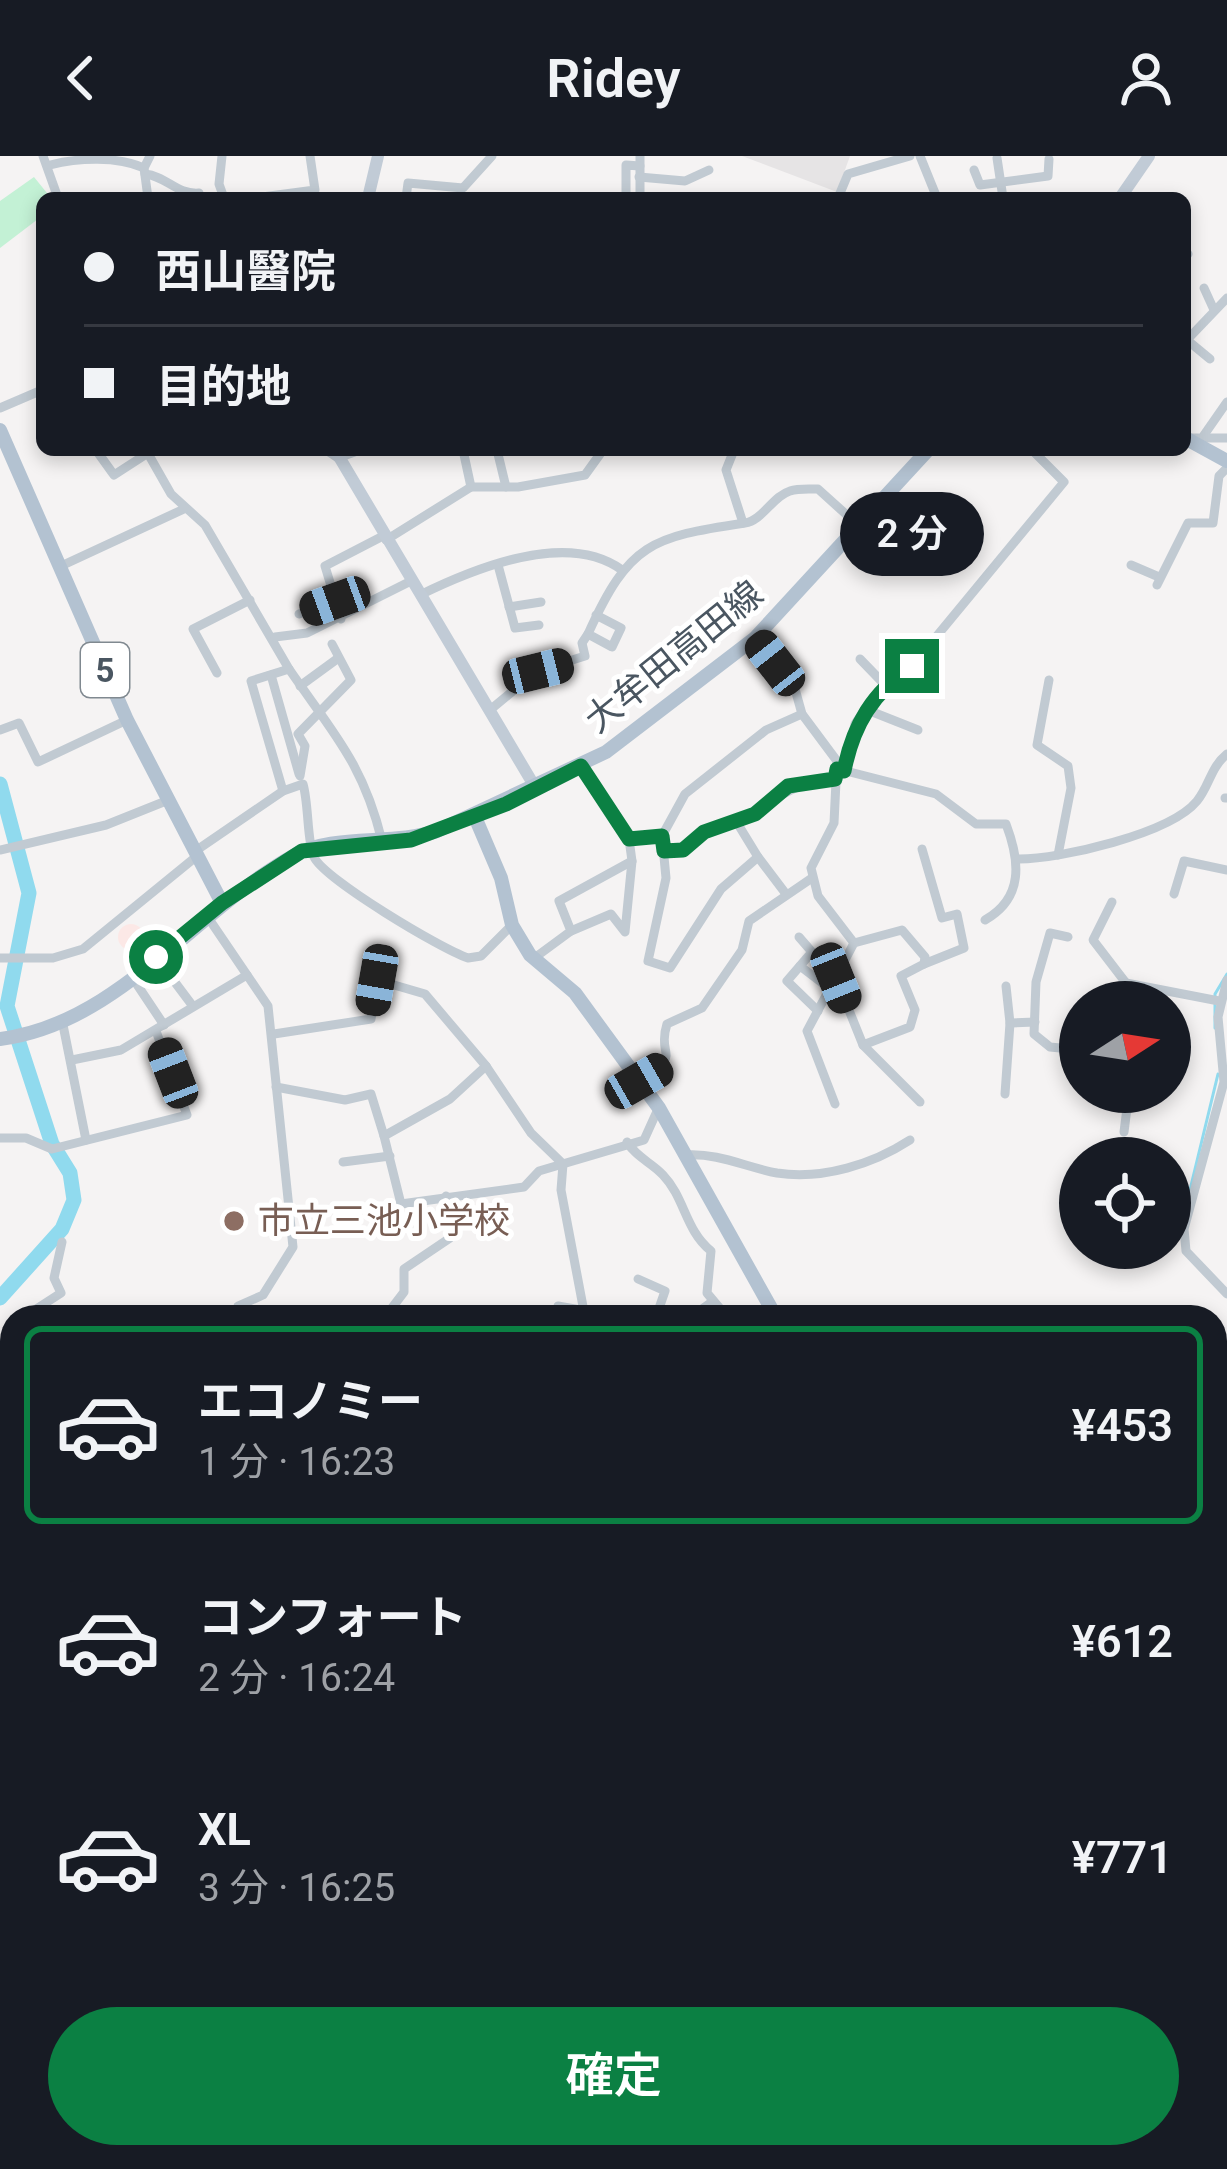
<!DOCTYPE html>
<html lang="ja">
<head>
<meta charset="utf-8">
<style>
  :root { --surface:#171b24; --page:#20242c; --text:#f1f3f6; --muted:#9ea1a6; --line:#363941; --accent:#0b8043 }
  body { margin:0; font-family:Roboto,"Noto Sans JP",sans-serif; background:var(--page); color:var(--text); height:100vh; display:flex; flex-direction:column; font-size:45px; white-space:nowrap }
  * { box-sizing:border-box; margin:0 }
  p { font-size:39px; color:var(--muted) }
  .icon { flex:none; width:66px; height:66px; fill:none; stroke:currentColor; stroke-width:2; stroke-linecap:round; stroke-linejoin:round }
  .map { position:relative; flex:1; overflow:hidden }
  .panel { position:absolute; left:0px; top:1149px; width:1227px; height:864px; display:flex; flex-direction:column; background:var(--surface); border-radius:36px 36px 0 0; box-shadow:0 6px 18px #0003 }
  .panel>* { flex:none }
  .top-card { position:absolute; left:36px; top:36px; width:1155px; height:264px; border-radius:18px; box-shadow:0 6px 18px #0003; display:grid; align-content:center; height:264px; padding:0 48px; background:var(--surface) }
  .needle { width:78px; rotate:78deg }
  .fabs { position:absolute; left:1059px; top:825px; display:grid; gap:24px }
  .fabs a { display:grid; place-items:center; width:132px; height:132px; border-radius:50%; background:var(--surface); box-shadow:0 6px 18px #0003; font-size:60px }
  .end { position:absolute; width:54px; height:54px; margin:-27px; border:15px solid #0b8043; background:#fff; box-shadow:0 0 0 6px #fff }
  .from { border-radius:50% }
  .bubble { position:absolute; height:84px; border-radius:42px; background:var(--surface); box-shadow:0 6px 18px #0003; font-size:39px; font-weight:600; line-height:84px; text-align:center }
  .car { position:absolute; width:36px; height:72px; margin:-36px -18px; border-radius:15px; box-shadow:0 0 9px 3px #0007; background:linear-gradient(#222 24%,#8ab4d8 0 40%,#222 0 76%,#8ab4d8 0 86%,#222 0) }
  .top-card b { display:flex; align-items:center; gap:42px; height:114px; font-size:45px }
  .top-card b+b { border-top:3px solid var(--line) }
  .top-card i { width:30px; height:30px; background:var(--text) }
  ul { padding:21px 0 0; list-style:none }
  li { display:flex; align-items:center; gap:36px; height:198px; margin:0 24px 18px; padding:0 24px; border:6px solid transparent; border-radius:18px }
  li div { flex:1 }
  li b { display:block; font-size:45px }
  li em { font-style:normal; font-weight:600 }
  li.current { border-color:var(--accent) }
  li>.icon { width:108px; height:108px; stroke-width:1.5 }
  .button { display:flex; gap:24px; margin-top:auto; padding:24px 48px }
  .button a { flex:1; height:138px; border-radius:72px; background:var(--accent); color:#fff; font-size:48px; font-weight:600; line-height:138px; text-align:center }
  header { display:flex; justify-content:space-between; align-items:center; height:156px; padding:0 48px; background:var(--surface); font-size:54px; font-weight:600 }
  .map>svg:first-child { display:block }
  .education { fill:#e6e4e5 }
  .medical { fill:#fce8e6 }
  .green { fill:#c3f1d5 }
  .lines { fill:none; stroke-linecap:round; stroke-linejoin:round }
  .stream { stroke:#90daee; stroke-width:3 }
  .river { stroke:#90daee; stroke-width:15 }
  .street { stroke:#c1cad2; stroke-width:9 }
  .secondary { stroke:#c1cbd6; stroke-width:12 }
  .primary { stroke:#b3c2d1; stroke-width:14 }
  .route { stroke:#0b8043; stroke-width:15 }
  .education-dot { fill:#8d6e63; stroke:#fff; stroke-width:4.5 }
  .labels { text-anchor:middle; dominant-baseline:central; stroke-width:10; stroke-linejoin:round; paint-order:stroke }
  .shield { fill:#fff; stroke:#808990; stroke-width:3 }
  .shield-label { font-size:33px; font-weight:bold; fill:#4a5661 }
  .street-label { font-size:36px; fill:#4a5661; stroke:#fff }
  .education-label { font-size:36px; fill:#785e54; stroke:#fff; text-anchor:start }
</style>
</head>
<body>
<header><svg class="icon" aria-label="back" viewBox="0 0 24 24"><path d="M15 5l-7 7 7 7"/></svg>Ridey<svg class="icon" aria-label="person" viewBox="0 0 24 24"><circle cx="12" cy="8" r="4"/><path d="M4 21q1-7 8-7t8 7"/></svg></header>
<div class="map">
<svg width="1227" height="2013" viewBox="0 0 1227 2013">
  <rect width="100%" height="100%" fill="#f5f3f3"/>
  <polygon class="education" points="742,0 850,0 837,36"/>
  <circle class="medical" cx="131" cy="781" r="13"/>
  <g class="green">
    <polygon points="34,21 51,42 42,42 42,60 0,92 0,45"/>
    <polygon points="1215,1697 1227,1705 1227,2013 525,2013 527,2001 1215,2001"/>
    <polygon points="0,1775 12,1796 10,1861 0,1859"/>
    <polygon points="34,2001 176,2001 191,2013 16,2013"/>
  </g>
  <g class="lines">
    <g class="stream">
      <polyline points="1215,872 1215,838 1227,818"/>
      <polyline points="1188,1042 1218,918"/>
    </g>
    <polyline class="river" points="0,628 29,737 7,850 52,988 70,1017 74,1044 62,1073 0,1142"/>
    <g class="street">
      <polyline points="43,0 58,42"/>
      <polyline points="222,0 219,28 224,42"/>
      <polyline points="640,0 640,42"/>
      <polyline points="920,0 937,42"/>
      <polyline points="997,2 1003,42"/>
      <path d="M50 9C78 2 117 0 144 12"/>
      <polyline points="974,14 980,29 1048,20 1049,3"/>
      <path d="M145 18C166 20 177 39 199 37"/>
      <polyline points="639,21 685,25 709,14"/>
      <polyline points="148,42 144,12 150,0"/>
      <polyline points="254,42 315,34 310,0"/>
      <polyline points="406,42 408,27 463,32 492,0"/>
      <polyline points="626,42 626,9 640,10"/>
      <polyline points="818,42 838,42 848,18 910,0"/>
      <polyline points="1185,97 1188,98"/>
      <polyline points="1204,132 1214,154"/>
      <polyline points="1187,184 1210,203"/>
      <polyline points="1185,186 1227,142"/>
      <polyline points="0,252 42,234"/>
      <polyline points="1204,279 1227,246"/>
      <polyline points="1185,282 1227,282"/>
      <polyline points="96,294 114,319 148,297"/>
      <polyline points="146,294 171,338 205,369 289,513 251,525 283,635"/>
      <polyline points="326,294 338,302 360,294"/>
      <polyline points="463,294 471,331"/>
      <polyline points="497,294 506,331"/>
      <polyline points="734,294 726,314 743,367"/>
      <polyline points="386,384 471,331 518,331 585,319 603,294"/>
      <polyline points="498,409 515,472 539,469"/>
      <polyline points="1131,409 1159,421"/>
      <polyline points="61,410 184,353"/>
      <polyline points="1157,429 1188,367 1213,367 1219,320 1227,312"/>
      <path d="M420 439C475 412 567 374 622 414"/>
      <polyline points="509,451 541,446"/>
      <polyline points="299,458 335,445"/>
      <path d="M596 459 621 472 612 491 588 478C629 387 651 381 745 367 762 365 773 340 790 335 798 332 810 333 818 333L859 370"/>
      <polyline points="341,463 325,410 383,380"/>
      <polyline points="275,481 307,477 411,425"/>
      <polyline points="755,482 795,533 802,558 837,605 834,667 811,712 818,740 854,787 902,774 925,801 924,808 901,820 915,854 910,871 863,889 836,822"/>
      <polyline points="860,503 888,532"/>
      <path d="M289 513C333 577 363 607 382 685"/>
      <polyline points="217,517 193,473 250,444"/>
      <polyline points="271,519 299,618"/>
      <polyline points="1049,524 1037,589 1068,610 1071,632 1058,699"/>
      <polyline points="300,530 337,503"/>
      <polyline points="865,553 918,574"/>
      <polyline points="490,554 537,515 585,500 582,487 588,478"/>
      <polyline points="0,574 19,567 38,606 127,564"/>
      <polyline points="581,610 629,683"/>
      <path d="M842 614 936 638 976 668H1006C1020 705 1024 742 985 764"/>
      <polyline points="844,615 855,568 865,553 912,510 1064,326 1034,296"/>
      <polyline points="300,620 305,590 298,578 351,524 332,488"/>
      <polyline points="1225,642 1227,642"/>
      <polyline points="922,693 942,762 957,758 964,792 924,808"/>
      <polyline points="0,694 106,669 166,645"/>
      <path d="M664 695C694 693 705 670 736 665"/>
      <path d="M194 696 283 635 303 628C309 649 307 687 314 701 324 723 441 793 468 802L481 800 512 769"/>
      <path d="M758 701 736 665C772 648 792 624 835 624"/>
      <path d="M1019 703C1060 703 1170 678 1197 645 1210 629 1210 612 1227 598"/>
      <polyline points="786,738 758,701 721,733 670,812 648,805 666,722 662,680 685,638 766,574 802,558"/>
      <polyline points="1174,738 1184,705 1227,714"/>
      <polyline points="1112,746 1093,784 1126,827"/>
      <polyline points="207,760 268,850 293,1091 263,1139 238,1150 240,1161"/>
      <polyline points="571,775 611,758 625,776 632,705"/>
      <polyline points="799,781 812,796 787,825 818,855"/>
      <polyline points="1068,781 1050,777 1036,826 1034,878 1050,891 1080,894"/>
      <polyline points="156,801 192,849"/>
      <polyline points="0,802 53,802 83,793 197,700"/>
      <polyline points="533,803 571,775 559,745 632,705 629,683 662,680"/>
      <polyline points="800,810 830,833"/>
      <polyline points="132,821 164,869"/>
      <polyline points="1227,824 1218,861 1224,926 1184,1073 1186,1095 1227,1138"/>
      <polyline points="1006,830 1010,867 1035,866"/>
      <polyline points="1102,846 1126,827 1219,845"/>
      <polyline points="63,869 86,984"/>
      <polyline points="274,878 371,863 377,824 425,838 486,910 450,943 384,980 401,1048 524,1031 539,1015 644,984 658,953"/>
      <polyline points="863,889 920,946"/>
      <polyline points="72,904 121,894 247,819"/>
      <polyline points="486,910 531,977 563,1008 561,1034 585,1161"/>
      <path d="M639 925C685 897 656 902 667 868L702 852 742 794 749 765 812 722"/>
      <polyline points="276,931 345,944 371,938 384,980"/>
      <polyline points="1005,938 1010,867"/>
      <polyline points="835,948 807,875 854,787"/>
      <polyline points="1124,976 1129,936"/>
      <polyline points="0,982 26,982 52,993 187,959 156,875"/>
      <path d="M627 986C637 1002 651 1006 663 1019 685 1042 685 1074 711 1095L707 1137 727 1161"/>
      <path d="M686 999C719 997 745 1011 777 1017 823 1024 873 1008 910 984"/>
      <polyline points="343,1006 390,1000"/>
      <polyline points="638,1123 665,1135 656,1161"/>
      <polyline points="1096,1154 1106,1161"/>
      <polyline points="24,1161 61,1137 54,1122 62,1086"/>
      <polyline points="385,1161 404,1136 404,1113 450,1082 446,1040"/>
      <polyline points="556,1161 558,1150 586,1155"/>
      <polyline points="691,1161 712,1146"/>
      <polyline points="0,1190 12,1176"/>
      <polyline points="0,1191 12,1203"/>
      <polyline points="0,1252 12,1235"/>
      <polyline points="1215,1274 1227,1277"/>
      <polyline points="0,1283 12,1280"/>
      <polyline points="0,1326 12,1322"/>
      <polyline points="0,1433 12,1334"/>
      <polyline points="1215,1461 1227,1445"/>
      <polyline points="0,1483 12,1481"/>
      <polyline points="1215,1579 1227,1558"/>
      <polyline points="0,1596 12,1609"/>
      <polyline points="1225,1671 1227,1667"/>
      <polyline points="1072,2001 1089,2013"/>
      <polyline points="598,2013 610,2001"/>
      <polyline points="675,2013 717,2001"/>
    </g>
    <g class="secondary">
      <polyline points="368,42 378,0"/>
      <polyline points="1120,42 1149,0"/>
      <polyline points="335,294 535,631"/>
    </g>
    <g class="primary">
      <polyline points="0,274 127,564 222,747"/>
      <polyline points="1185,282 1227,305"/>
      <polyline points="475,661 501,722 512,769 530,799 575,837 659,952 776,1161"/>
      <path d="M0 883C118 868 193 756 293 700 334 677 392 690 437 675L606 596 755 482 928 294"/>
      <polyline points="0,2001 12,1989"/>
      <polyline points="493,2013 497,2001"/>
    </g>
  </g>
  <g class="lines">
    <path class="route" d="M156 801 222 747 302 695 411 684 506 648 581 610 629 683 662 680 664 695 683 694 704 676 755 658 788 630 835 623 837 613 844 615C853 569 873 536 912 510"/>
  </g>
  <circle class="education-dot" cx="234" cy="1065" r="12"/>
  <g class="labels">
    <rect class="shield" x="81" y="487" width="48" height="54" rx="9"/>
    <g class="shield-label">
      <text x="105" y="514">5</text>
    </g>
    <g class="street-label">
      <text transform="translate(674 501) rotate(-39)">大牟田高田線</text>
    </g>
    <g class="education-label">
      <text x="258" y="1065">市立三池小学校</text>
    </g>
  </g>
</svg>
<div class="fabs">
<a><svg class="needle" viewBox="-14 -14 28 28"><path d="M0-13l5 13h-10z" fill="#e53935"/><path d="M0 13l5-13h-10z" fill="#9ea1a6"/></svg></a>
<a><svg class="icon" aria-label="locate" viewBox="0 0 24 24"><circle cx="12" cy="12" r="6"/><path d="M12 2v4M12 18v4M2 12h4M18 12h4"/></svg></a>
</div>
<i class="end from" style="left:156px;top:801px"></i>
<i class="end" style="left:912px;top:510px"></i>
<div class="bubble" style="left:840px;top:336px;width:144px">2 分</div>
<i class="car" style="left:335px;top:445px;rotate:250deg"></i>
<i class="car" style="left:775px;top:507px;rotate:322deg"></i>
<i class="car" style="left:538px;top:515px;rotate:76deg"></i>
<i class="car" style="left:836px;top:822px;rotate:158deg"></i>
<i class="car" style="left:377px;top:824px;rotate:190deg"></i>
<i class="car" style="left:173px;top:917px;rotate:339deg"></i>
<i class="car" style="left:639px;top:925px;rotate:60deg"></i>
<div class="top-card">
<b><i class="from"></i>西山醫院</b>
<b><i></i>目的地</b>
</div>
<section class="panel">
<ul>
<li class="current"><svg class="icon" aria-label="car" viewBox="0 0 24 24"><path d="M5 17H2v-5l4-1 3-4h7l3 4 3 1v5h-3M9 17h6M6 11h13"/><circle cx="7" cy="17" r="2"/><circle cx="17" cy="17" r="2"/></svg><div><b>エコノミー</b><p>1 分 · 16:23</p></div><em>¥453</em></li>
<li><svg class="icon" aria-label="car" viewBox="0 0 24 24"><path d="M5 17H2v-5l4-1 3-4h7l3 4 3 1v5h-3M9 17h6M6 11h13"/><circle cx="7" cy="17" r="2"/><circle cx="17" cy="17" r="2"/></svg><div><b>コンフォート</b><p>2 分 · 16:24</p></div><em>¥612</em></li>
<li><svg class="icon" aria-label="car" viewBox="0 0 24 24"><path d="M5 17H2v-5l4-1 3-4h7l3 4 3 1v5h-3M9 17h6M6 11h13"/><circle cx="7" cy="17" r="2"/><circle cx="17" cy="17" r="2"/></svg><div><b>XL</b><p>3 分 · 16:25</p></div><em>¥771</em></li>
</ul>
<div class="button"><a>確定</a></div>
</section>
</div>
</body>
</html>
